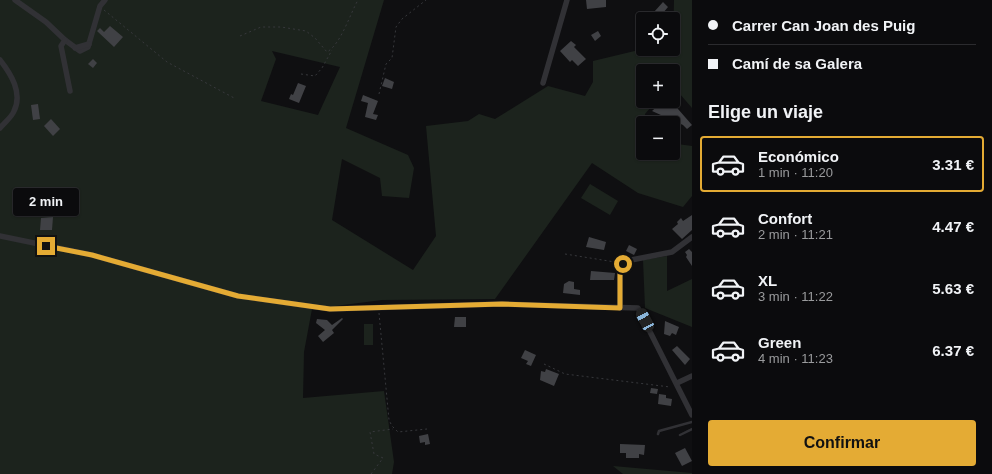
<!DOCTYPE html>
<html lang="es">
<head>
<meta charset="utf-8">
<style>
  :root { --surface:#0b0b0d; --page:#19191b; --text:#f1f3f6; --muted:#9a9b9d; --line:#2b2b2e; --accent:#e4ab34 }
  body { margin:0; font-family:Arial,sans-serif; background:var(--page); color:var(--text); height:100vh; display:flex; flex-direction:column; font-size:15px; white-space:nowrap }
  * { box-sizing:border-box; margin:0 }
  p { font-size:13px; color:var(--muted) }
  .icon { flex:none; width:22px; height:22px; fill:none; stroke:currentColor; stroke-width:2; stroke-linecap:round; stroke-linejoin:round }
  .map { position:relative; flex:1; overflow:hidden }
  .drawer { display:flex; flex-direction:column; background:var(--surface); width:300px }
  .drawer>* { flex:none }
  .top-card { display:grid; align-content:center; height:88px; padding:0 16px; background:var(--surface) }
  .fabs { position:absolute; left:636px; top:12px; display:grid; gap:8px }
  .fabs a { display:grid; place-items:center; width:44px; height:44px; border-radius:4px; background:var(--surface); box-shadow:0 1px 3px #0004,0 0 0 1px var(--line); font-size:20px }
  .end { position:absolute; width:18px; height:18px; margin:-9px; border:5px solid #e4ab34; background:#111; box-shadow:0 0 0 2px #111 }
  .from { border-radius:50% }
  .bubble { position:absolute; height:28px; border-radius:4px; background:var(--surface); box-shadow:0 1px 3px #0004,0 0 0 1px var(--line); font-size:13px; font-weight:800; line-height:28px; text-align:center }
  .car { position:absolute; width:12px; height:24px; margin:-12px -6px; border-radius:5px; box-shadow:0 0 3px 1px #0007; background:linear-gradient(#222 24%,#8ab4d8 0 40%,#222 0 76%,#8ab4d8 0 86%,#222 0) }
  .top-card b { display:flex; align-items:center; gap:14px; height:38px; font-size:15px }
  .top-card b+b { border-top:1px solid var(--line) }
  .top-card i { width:10px; height:10px; background:var(--text) }
  ul { padding:0; list-style:none }
  li { display:flex; align-items:center; gap:12px; height:56px; margin:0 8px 6px; padding:0 8px; border:2px solid transparent; border-radius:4px }
  li div { flex:1 }
  li b { display:block; font-size:15px }
  li em { font-style:normal; font-weight:800 }
  li.current { border-color:var(--accent) }
  li>.icon { width:36px; height:36px; stroke-width:1.5 }
  h2 { padding:0 16px; font-size:18px; line-height:48px }
  .primary-button { display:flex; gap:8px; margin-top:auto; padding:8px 16px }
  .primary-button a { flex:1; height:46px; border-radius:4px; background:var(--accent); color:#111; font-size:16px; font-weight:800; line-height:46px; text-align:center }
  main { display:flex; flex:1; min-height:0 }
  .map>svg:first-child { display:block }
  .green { fill:#1c231d; fill-rule:evenodd }
  .building { fill:#404145 }
  .lines { fill:none; stroke-linecap:round; stroke-linejoin:round }
  .path { stroke:#37383c; stroke-width:1; stroke-dasharray:2 3; stroke-linecap:butt }
  .lane { stroke:#313135; stroke-width:2.5 }
  .street { stroke:#313135; stroke-width:5.5 }
  .route { stroke:#e4ab34; stroke-width:5 }
</style>
</head>
<body>
<main>
<div class="map">
<svg width="692" height="474" viewBox="0 0 692 474">
  <rect width="100%" height="100%" fill="#0f0f11"/>
  <g class="green">
    <path d="M0 0H384L346 128 408 155 414 168 409 198 382 196 380 178 342 159 332 220 413 270 436 236 426 126 468 121 479 114 495 119 548 86 585 96 593 82V61L643 49H673L674 0H692V108L673 86V71H643V101H656L645 114 643 153H673V146L677 144 692 146V196L683 207 638 193 592 163 495 299 382 300 312 309 304 352 303 398 384 391 394 462 392 474H0ZM272 51 340 67 318 115 261 101 276 59Z"/>
    <polygon points="590,184 618,201 610,215 581,198"/>
    <polygon points="667,256 667,291 692,279 692,327 645,308 643,260"/>
    <rect x="364" y="324" width="9" height="21"/>
    <polygon points="613,466 692,473 692,474 623,474"/>
  </g>
  <g class="building">
    <polygon points="586,0 606,0 606,7 587,9"/>
    <polygon points="663,2 668,7 663,13 662,19 652,19 654,12"/>
    <polygon points="110,26 123,37 114,47 97,31 100,28 104,32"/>
    <polygon points="598,31 601,36 595,41 591,35"/>
    <polygon points="571,41 576,45 574,47 586,59 578,66 572,60 570,62 560,51"/>
    <polygon points="93,59 97,63 93,68 88,64"/>
    <polygon points="385,78 394,82 392,89 382,86"/>
    <polygon points="298,83 306,86 299,103 289,99 291,94 293,95"/>
    <polygon points="363,95 378,101 373,114 378,115 376,120 365,117 368,103 361,101"/>
    <polygon points="663,101 671,101 692,125 687,129 683,125 652,111"/>
    <polygon points="38,104 40,119 33,120 31,105"/>
    <polygon points="51,119 60,129 53,136 44,126"/>
    <polygon points="692,215 692,230 682,239 672,229 678,224 677,222 681,218 683,221"/>
    <polygon points="53,217 52,230 40,230 41,218"/>
    <polygon points="589,237 606,242 604,250 586,247"/>
    <polygon points="629,245 637,249 634,255 626,251"/>
    <polygon points="689,249 692,252 692,266 686,257 687,255 685,252"/>
    <polygon points="591,271 615,273 614,280 590,280"/>
    <polygon points="569,281 574,282 574,289 580,290 580,295 563,293 564,284"/>
    <polygon points="455,317 466,317 466,327 454,327"/>
    <polygon points="342,318 343,319 332,330 334,333 323,342 318,336 325,330 316,323 317,319 327,320 332,325"/>
    <polygon points="665,321 679,327 676,335 672,333 670,336 664,334"/>
    <polygon points="677,346 690,359 685,365 672,350"/>
    <polygon points="525,350 536,355 531,366 526,364 528,361 521,358"/>
    <polygon points="546,369 559,374 554,386 540,380 541,371 545,372"/>
    <polygon points="651,388 658,389 657,394 650,393"/>
    <polygon points="659,394 666,395 666,398 672,399 671,406 658,404"/>
    <polygon points="428,434 430,444 425,445 425,442 420,443 419,436"/>
    <polygon points="620,444 645,445 644,455 639,454 639,458 626,458 626,453 620,453"/>
    <polygon points="685,448 692,461 682,466 675,453"/>
  </g>
  <g class="lines">
    <g class="path">
      <polyline points="104,10 167,62 236,99"/>
      <path d="M240 36 261 27H281L306 31 315 38 327 52C341 44 350 14 358 0"/>
      <polyline points="301,74 315,76 322,68 332,50"/>
      <polyline points="379,94 386,64 392,58 396,27 402,19 426,0"/>
      <polyline points="565,254 615,262"/>
      <polyline points="379,313 389,420 392,426 398,432 427,429"/>
      <polyline points="544,364 565,374 670,387"/>
      <polyline points="371,474 383,458 374,454 370,432 393,429"/>
    </g>
    <g class="lane">
      <polyline points="658,434 659,431 692,422"/>
      <polyline points="680,435 692,429"/>
    </g>
    <g class="street">
      <polyline points="15,0 46,22 65,40 80,51 88,47 100,6 105,0"/>
      <polyline points="65,40 61,46 70,91"/>
      <polyline points="75,48 89,44"/>
      <path d="M0 60C11 74 23 93 14 111 12 117 4 123 0 128"/>
      <polyline points="543,83 567,0"/>
      <polyline points="0,236 92,255 238,296 330,309 501,304 638,308 692,415"/>
      <polyline points="620,308 620,266 626,261 672,252 692,237"/>
      <polyline points="677,383 692,376"/>
    </g>
  </g>
  <g class="lines">
    <polyline class="route" points="46,246 92,255 238,296 330,309 502,304 620,308 620,266 623,264"/>
  </g>
</svg>
<div class="fabs">
<a><svg class="icon" aria-label="locate" viewBox="0 0 24 24"><circle cx="12" cy="12" r="6"/><path d="M12 2v4M12 18v4M2 12h4M18 12h4"/></svg></a>
<a>+</a>
<a>−</a>
</div>
<i class="end from" style="left:623px;top:264px"></i>
<i class="end" style="left:46px;top:246px"></i>
<div class="bubble" style="left:13px;top:188px;width:66px">2 min</div>
<i class="car" style="left:645px;top:320px;rotate:332deg"></i>
</div>
<section class="drawer">
<div class="top-card">
<b><i class="from"></i>Carrer Can Joan des Puig</b>
<b><i></i>Camí de sa Galera</b>
</div>
<h2>Elige un viaje</h2>
<ul>
<li class="current"><svg class="icon" aria-label="car" viewBox="0 0 24 24"><path d="M5 17H2v-5l4-1 3-4h7l3 4 3 1v5h-3M9 17h6M6 11h13"/><circle cx="7" cy="17" r="2"/><circle cx="17" cy="17" r="2"/></svg><div><b>Económico</b><p>1 min · 11:20</p></div><em>3.31 €</em></li>
<li><svg class="icon" aria-label="car" viewBox="0 0 24 24"><path d="M5 17H2v-5l4-1 3-4h7l3 4 3 1v5h-3M9 17h6M6 11h13"/><circle cx="7" cy="17" r="2"/><circle cx="17" cy="17" r="2"/></svg><div><b>Confort</b><p>2 min · 11:21</p></div><em>4.47 €</em></li>
<li><svg class="icon" aria-label="car" viewBox="0 0 24 24"><path d="M5 17H2v-5l4-1 3-4h7l3 4 3 1v5h-3M9 17h6M6 11h13"/><circle cx="7" cy="17" r="2"/><circle cx="17" cy="17" r="2"/></svg><div><b>XL</b><p>3 min · 11:22</p></div><em>5.63 €</em></li>
<li><svg class="icon" aria-label="car" viewBox="0 0 24 24"><path d="M5 17H2v-5l4-1 3-4h7l3 4 3 1v5h-3M9 17h6M6 11h13"/><circle cx="7" cy="17" r="2"/><circle cx="17" cy="17" r="2"/></svg><div><b>Green</b><p>4 min · 11:23</p></div><em>6.37 €</em></li>
</ul>
<div class="primary-button"><a>Confirmar</a></div>
</section>
</main>
</body>
</html>
